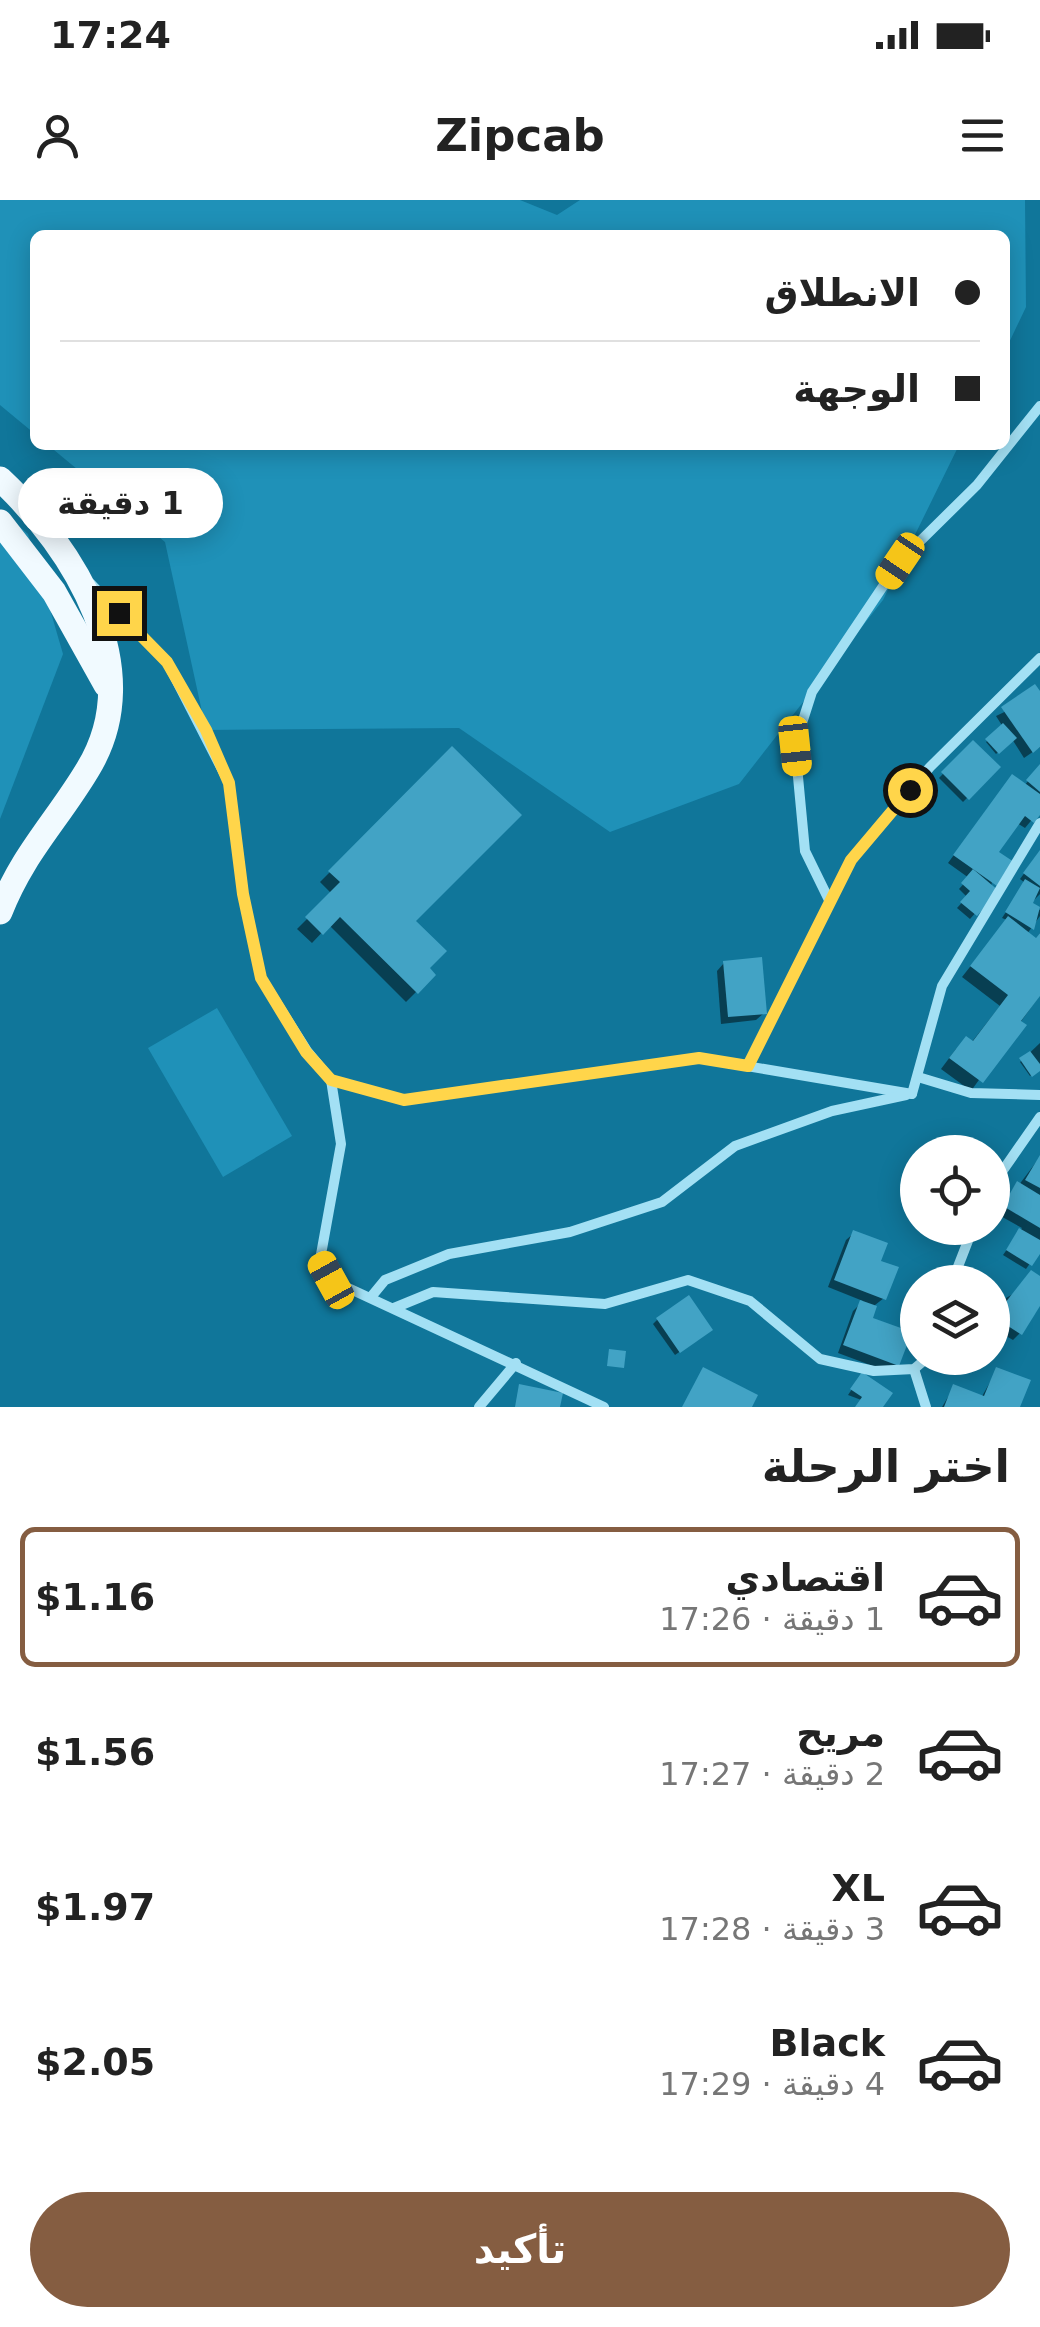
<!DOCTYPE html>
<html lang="ar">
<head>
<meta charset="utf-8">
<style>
  :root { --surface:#fff; --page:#f2f2f2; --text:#222; --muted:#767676; --line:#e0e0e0; --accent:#855d41 }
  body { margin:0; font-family:"DejaVu Sans","Noto Naskh Arabic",sans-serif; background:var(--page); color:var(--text); direction:rtl; height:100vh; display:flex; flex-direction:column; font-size:38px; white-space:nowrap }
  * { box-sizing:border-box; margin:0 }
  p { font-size:32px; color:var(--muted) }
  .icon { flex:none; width:55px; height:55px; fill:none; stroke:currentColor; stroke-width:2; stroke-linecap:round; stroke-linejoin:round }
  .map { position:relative; height:1207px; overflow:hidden; direction:ltr }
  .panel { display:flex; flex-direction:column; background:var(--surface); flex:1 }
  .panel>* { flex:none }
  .guide { position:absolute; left:30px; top:30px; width:980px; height:220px; border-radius:15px; box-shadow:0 5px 25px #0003; direction:rtl; display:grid; align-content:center; height:220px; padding:0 30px; background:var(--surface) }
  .buttons { position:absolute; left:900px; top:935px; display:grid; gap:20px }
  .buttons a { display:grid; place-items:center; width:110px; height:110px; border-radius:50%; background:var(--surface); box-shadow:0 5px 25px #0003; font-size:50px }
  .end { position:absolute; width:45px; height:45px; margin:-22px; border:12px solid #ffd54a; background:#111; box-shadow:0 0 0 5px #111 }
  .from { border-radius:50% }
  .bubble { position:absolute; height:70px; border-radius:35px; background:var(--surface); box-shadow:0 5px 25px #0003; font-size:32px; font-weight:800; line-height:70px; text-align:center; direction:rtl }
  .car { position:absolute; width:30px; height:60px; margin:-30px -15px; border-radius:12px; box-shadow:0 0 8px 2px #0007; background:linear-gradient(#f5c518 24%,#345 0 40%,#f5c518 0 76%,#345 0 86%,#f5c518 0) }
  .guide b { display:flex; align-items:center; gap:35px; height:95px; font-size:38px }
  .guide b+b { border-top:2px solid var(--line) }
  .guide i { width:25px; height:25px; background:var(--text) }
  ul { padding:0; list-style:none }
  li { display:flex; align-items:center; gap:30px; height:140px; margin:0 20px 15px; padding:0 10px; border:5px solid transparent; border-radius:15px }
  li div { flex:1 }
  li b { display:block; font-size:38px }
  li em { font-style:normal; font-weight:800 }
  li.selected { border-color:var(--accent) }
  li>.icon { width:90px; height:90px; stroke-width:1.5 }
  h2 { padding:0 30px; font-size:45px; line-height:120px }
  .primary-button { display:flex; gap:20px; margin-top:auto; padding:20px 30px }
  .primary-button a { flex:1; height:115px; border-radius:60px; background:var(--accent); color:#fff; font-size:40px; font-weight:800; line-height:115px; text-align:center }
  .status { display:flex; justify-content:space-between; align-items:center; height:70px; padding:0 50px; background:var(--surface); direction:ltr }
  .status svg { height:28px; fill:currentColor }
  header { display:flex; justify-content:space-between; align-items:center; height:130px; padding:0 30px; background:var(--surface); font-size:45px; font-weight:800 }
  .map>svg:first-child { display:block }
  .green { fill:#1f91b8 }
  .shadow { fill:#0007 }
  .building { fill:#42a3c5 }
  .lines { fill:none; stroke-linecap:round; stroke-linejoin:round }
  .minor { stroke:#a3e0f4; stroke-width:10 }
  .primary { stroke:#f1faff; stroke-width:25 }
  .route { stroke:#ffd54a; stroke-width:12 }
</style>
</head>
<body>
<div class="status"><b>17:24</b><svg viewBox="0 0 49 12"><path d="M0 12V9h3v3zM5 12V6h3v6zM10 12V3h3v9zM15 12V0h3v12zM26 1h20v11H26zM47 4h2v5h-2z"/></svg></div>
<header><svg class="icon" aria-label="menu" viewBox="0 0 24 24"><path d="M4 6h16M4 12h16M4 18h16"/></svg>Zipcab<svg class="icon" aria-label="person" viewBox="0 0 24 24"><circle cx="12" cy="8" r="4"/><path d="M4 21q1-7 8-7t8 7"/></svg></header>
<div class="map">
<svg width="1040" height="1207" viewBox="0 0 1040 1207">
  <rect width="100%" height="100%" fill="#10769a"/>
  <g class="green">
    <polygon points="0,0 520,0 557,15 580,0 1025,0 1026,107 1005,151 1005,35 35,35 35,234 0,205"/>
    <polygon points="48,245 959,245 883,400 739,584 610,632 459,528 206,530 165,342"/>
    <polygon points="0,310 28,334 63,454 0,619"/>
    <polygon points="217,808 292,936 223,977 148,848"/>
  </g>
  <g class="shadow">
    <polygon points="1040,495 1040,547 1024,558 1012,539 996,554 986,542 1003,527 996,516"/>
    <polygon points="973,543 998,567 963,602 939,578"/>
    <polygon points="452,550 413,721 426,768 433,775 406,802 329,725 312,743 297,729 332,694 320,682"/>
    <polygon points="1040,567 1040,610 1025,628 1017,623 996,652 991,688 995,691 970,719 957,708 967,697 959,689 969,678 948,663 1005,585 1024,586"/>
    <polygon points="1040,652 1040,694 1030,704 1040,710 1040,716 1027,734 1035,740 1040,733 1040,795 971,891 941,869 956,849 971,843 1000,806 962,777 1007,720 1002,718 1025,683 1020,679"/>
    <polygon points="724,763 764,813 756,820 721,824 717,771"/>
    <polygon points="1040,843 1040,869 1030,876 1020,862"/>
    <polygon points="1040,957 1040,1049 1026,1069 1003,1055 1022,1028 997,1014"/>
    <polygon points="854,1033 878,1062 884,1098 875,1105 869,1119 897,1164 889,1172 838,1153 853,1111 863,1101 828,1087 846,1040"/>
    <polygon points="1040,1079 1040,1102 1020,1133 1013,1140 992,1128 1006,1098"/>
    <polygon points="657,1120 705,1134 675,1155 653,1124"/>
    <polygon points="997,1170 1018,1207 942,1207 954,1187 981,1198"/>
    <polygon points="858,1180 880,1207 848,1195"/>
  </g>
  <g class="building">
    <polygon points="1035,484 1040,491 1040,547 1033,553 1001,507"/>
    <polygon points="1003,523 1017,538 999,554 985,539"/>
    <polygon points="973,540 1001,567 969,600 941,572"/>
    <polygon points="452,546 522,615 416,721 447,751 430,768 436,775 418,794 340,717 323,735 305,717 340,682 328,671"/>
    <polygon points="1040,564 1040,592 1026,580"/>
    <polygon points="1012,574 1040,594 1040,615 1034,623 1025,616 999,652 1014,662 997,686 953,655"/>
    <polygon points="1040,650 1040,686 1023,673"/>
    <polygon points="973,669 999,691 977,716 960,702 970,691 961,683"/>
    <polygon points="1025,679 1040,688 1033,703 1040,707 1034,730 1005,712"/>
    <polygon points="1008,716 1036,738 1040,733 1040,796 1021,821 1027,825 983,883 949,858 966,836 973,841 1008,795 970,766"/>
    <polygon points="762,757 767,814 728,817 723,761"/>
    <polygon points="1030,851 1040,864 1040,871 1032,877 1019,858"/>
    <polygon points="1040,955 1040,988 1025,980"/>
    <polygon points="1017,981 1040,995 1040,1028 1003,1006"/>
    <polygon points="1019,1028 1040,1040 1040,1054 1032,1066 1006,1050"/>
    <polygon points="853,1030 888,1043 881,1061 899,1067 886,1100 834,1080"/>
    <polygon points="1031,1070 1040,1076 1040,1106 1022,1135 994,1117"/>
    <polygon points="689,1095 713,1130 680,1153 656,1118"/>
    <polygon points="860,1100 877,1106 873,1118 912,1132 899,1166 843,1145"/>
    <polygon points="609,1149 626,1151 624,1168 607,1166"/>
    <polygon points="703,1167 758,1195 752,1207 682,1207"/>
    <polygon points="996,1167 1031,1180 1020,1207 944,1207 953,1184 984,1196"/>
    <polygon points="862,1172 893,1193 883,1207 855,1207 862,1197 850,1189"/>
    <polygon points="519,1184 563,1193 560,1207 515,1207"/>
  </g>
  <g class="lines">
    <g class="minor">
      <polyline points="90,383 167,462 229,583 243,694 261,778 307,851 331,880 341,944 320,1060 331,1080 604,1207"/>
      <polyline points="830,702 805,651 795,545 812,492 900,361 977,285 1040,206"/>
      <polyline points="748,866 851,660 930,567 1040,458"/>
      <polyline points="918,877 971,893 1040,895"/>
      <polyline points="331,880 404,900 699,858 912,894"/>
      <polyline points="912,894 942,786 1040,623"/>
      <polyline points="992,986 1040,917"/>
      <polyline points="952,1082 973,1028"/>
      <polyline points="371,1097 385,1080 449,1054 570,1032 662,1002 735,946 832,911 906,895"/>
      <polyline points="394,1108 433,1092 605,1104 688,1080 750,1101 820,1159 874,1171 914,1169 927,1158"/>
      <polyline points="914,1169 926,1207"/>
      <polyline points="479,1207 516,1163"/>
    </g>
    <g class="primary">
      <path d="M0 279C75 349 149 469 88 569 57 621 23 653 0 712"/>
      <polyline points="0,322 54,392 106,485"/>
    </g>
  </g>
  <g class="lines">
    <polyline class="route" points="119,413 167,462 206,530 229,583 243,694 261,778 306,852 331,880 404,900 699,858 748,866 851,660 910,590"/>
  </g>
</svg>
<div class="buttons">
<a><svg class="icon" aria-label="locate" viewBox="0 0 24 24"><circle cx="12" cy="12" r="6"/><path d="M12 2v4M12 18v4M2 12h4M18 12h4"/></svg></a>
<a><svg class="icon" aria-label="layers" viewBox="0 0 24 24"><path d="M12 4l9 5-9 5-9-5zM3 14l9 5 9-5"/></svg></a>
</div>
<i class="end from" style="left:910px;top:590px"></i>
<i class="end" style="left:119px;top:413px"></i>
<div class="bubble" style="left:18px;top:268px;width:205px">1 دقيقة</div>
<i class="car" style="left:900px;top:361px;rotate:214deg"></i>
<i class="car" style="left:795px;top:546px;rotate:174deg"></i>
<i class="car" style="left:331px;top:1080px;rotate:331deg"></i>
<div class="guide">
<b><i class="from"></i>الانطلاق</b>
<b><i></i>الوجهة</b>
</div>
</div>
<section class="panel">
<h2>اختر الرحلة</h2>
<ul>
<li class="selected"><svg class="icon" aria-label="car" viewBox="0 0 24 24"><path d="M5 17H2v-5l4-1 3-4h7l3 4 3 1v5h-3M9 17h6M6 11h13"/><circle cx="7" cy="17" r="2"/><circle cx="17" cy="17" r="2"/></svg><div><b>اقتصادي</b><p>1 دقيقة · 17:26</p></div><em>$1.16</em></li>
<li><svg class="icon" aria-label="car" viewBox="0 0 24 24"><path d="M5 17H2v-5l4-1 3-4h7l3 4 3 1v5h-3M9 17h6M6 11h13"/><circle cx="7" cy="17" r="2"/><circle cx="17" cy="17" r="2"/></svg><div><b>مريح</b><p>2 دقيقة · 17:27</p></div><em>$1.56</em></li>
<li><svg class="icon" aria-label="car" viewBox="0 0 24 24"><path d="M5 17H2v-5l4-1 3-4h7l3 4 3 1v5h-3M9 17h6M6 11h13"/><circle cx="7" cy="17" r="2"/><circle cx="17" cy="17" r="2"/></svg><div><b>XL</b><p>3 دقيقة · 17:28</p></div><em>$1.97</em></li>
<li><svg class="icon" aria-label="car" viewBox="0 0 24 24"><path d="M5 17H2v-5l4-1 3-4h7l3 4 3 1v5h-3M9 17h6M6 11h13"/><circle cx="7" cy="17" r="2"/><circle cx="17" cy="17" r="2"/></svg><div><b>Black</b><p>4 دقيقة · 17:29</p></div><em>$2.05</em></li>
</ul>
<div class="primary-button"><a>تأكيد</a></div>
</section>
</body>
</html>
